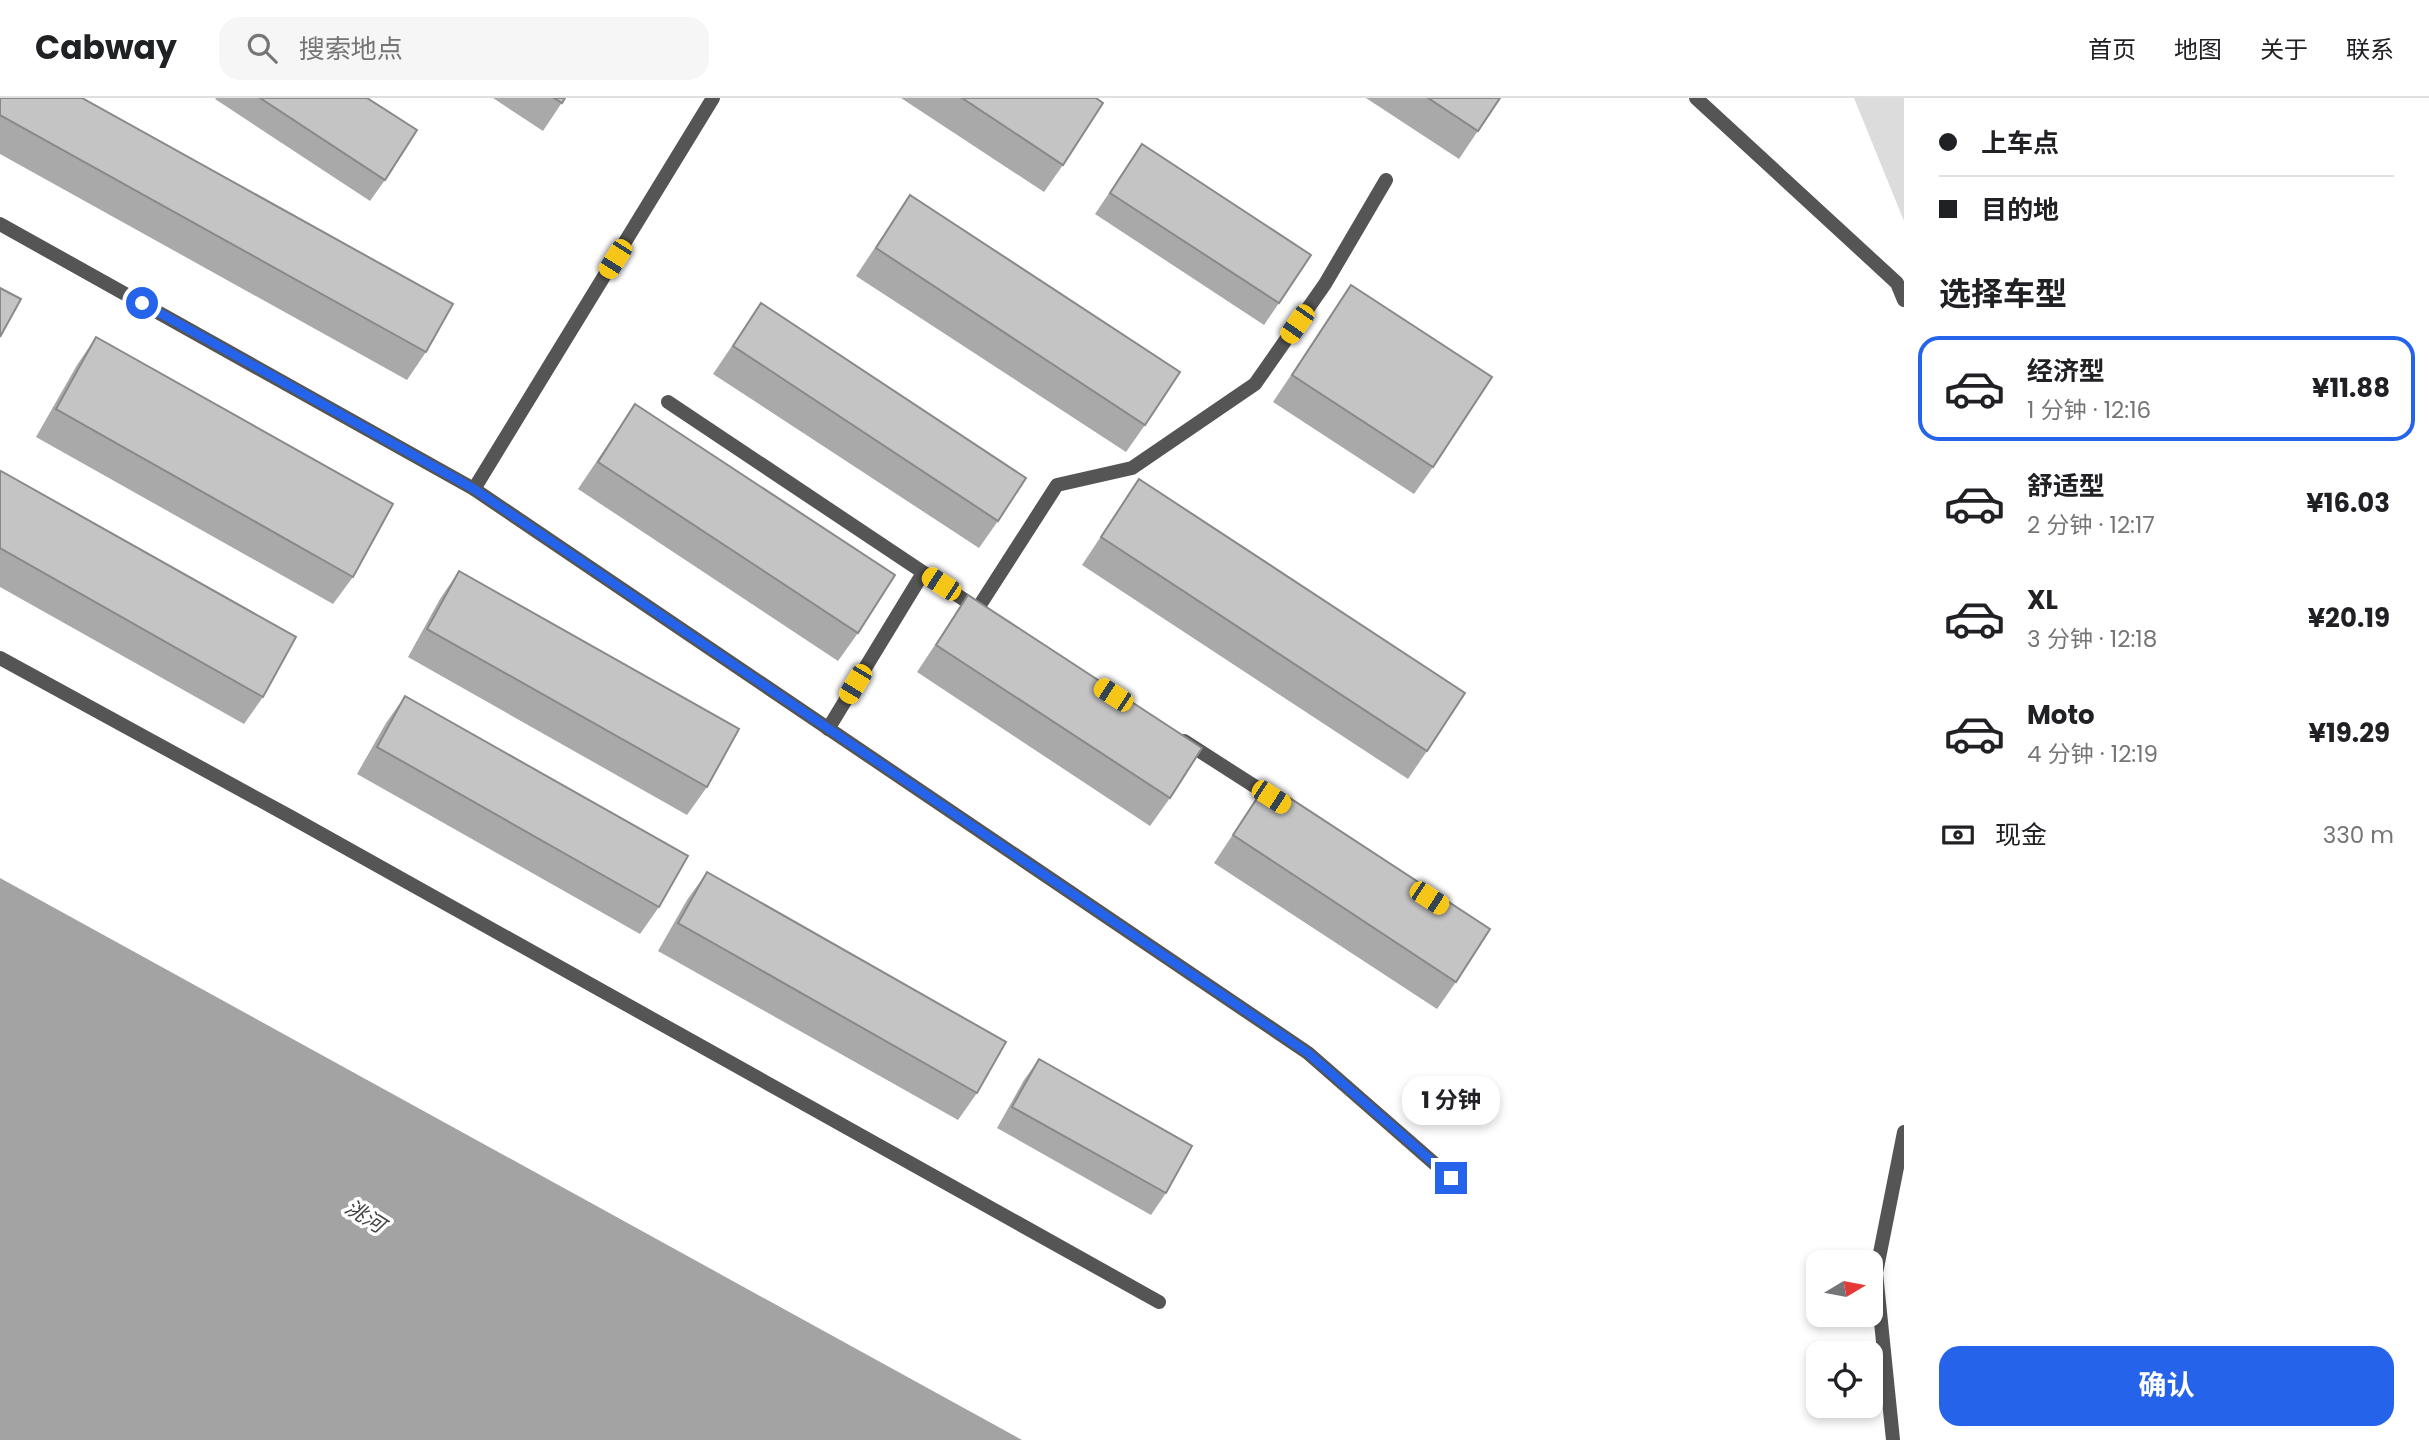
<!DOCTYPE html>
<html lang="zh">
<head>
<meta charset="utf-8">
<style>
  :root { --surface:#fff; --page:#f6f6f6; --text:#202124; --muted:#757577; --line:#e0e0e0; --accent:#2563eb }
  body { margin:0; font-family:Poppins,"Noto Sans SC",sans-serif; background:var(--page); color:var(--text); height:100vh; display:flex; flex-direction:column; font-size:26px; white-space:nowrap }
  * { box-sizing:border-box; margin:0 }
  p { font-size:23px; color:var(--muted) }
  .icon { flex:none; width:38px; height:38px; fill:none; stroke:currentColor; stroke-width:2; stroke-linecap:round; stroke-linejoin:round }
  .map { position:relative; flex:1; overflow:hidden }
  .drawer { display:flex; flex-direction:column; background:var(--surface); width:525px }
  .drawer>* { flex:none }
  .banner { display:grid; align-content:center; height:154px; padding:0 35px; background:var(--surface) }
  .needle { width:46px; rotate:80deg }
  .fabs { position:absolute; left:1806px; top:1152px; display:grid; gap:14px }
  .fabs a { display:grid; place-items:center; width:77px; height:77px; border-radius:14px; background:var(--surface); box-shadow:0 4px 10px #0003; font-size:35px }
  .end { position:absolute; width:32px; height:32px; margin:-16px; border:9px solid #2563eb; background:#fff; box-shadow:0 0 0 4px #fff }
  .from { border-radius:50% }
  .bubble { position:absolute; height:49px; border-radius:21px; background:var(--surface); box-shadow:0 4px 10px #0003; font-size:23px; font-weight:700; line-height:49px; text-align:center }
  .car { position:absolute; width:21px; height:42px; margin:-21px -10px; border-radius:9px; box-shadow:0 0 5px 2px #0007; background:linear-gradient(#f5c518 24%,#345 0 40%,#f5c518 0 76%,#345 0 86%,#f5c518 0) }
  .banner b { display:flex; align-items:center; gap:24px; height:66px; font-size:26px }
  .banner b+b { border-top:2px solid var(--line) }
  .banner i { width:18px; height:18px; background:var(--text) }
  ul { padding:0; list-style:none }
  li { display:flex; align-items:center; gap:21px; height:105px; margin:0 14px 10px; padding:0 21px; border:4px solid transparent; border-radius:21px }
  li div { flex:1 }
  li b { display:block; font-size:26px }
  li em { font-style:normal; font-weight:700 }
  li.on { border-color:var(--accent) }
  li>.icon { width:63px; height:63px; stroke-width:1.5 }
  h2 { padding:0 35px; font-size:32px; line-height:84px }
  .pay { display:flex; align-items:center; gap:18px; height:77px; padding:0 35px; font-size:26px }
  .pay p { margin-inline-start:auto }
  .cta { display:flex; gap:14px; margin-top:auto; padding:14px 35px }
  .cta a { flex:1; height:80px; border-radius:21px; background:var(--accent); color:#fff; font-size:28px; font-weight:700; line-height:80px; text-align:center }
  header { display:flex; align-items:center; gap:42px; box-sizing:border-box; height:98px; padding:0 35px; background:var(--surface); border-bottom:2px solid var(--line) }
  header strong { font-size:33px }
  nav { display:flex; gap:38px; margin-inline-start:auto; font-size:24px }
  .search { width:490px; height:63px; background:var(--page); display:flex; align-items:center; gap:18px; box-sizing:border-box; padding:0 24px; border-radius:21px; color:var(--muted); font-size:26px }
  main { display:flex; flex:1; min-height:0 }
  .map>svg:first-child { display:block }
  .green { fill:#dcdcdc }
  .water { fill:#a3a3a3 }
  .lines { fill:none; stroke-linecap:round; stroke-linejoin:round }
  .minor { stroke:#555; stroke-width:14 }
  .tertiary { stroke:#555; stroke-width:14 }
  .wall { fill:#a9a9a9 }
  .building { fill:#c4c4c4; stroke:#898989; stroke-width:2 }
  .route { stroke:#2563eb; stroke-width:9 }
  .labels { text-anchor:middle; dominant-baseline:central; stroke-width:7; stroke-linejoin:round; paint-order:stroke }
  .water-label { font-size:21px; font-style:italic; fill:#444; stroke:#fff }
</style>
</head>
<body>
<header>
<strong>Cabway</strong>
<div class="search"><svg class="icon" aria-label="search" viewBox="0 0 24 24"><circle cx="10" cy="10" r="6"/><path d="M15 15l6 6"/></svg>搜索地点</div>
<nav><a>首页</a><a>地图</a><a>关于</a><a>联系</a></nav>
</header>
<main>
<div class="map">
<svg width="1904" height="1342" viewBox="0 0 1904 1342">
  <rect width="100%" height="100%" fill="#fff"/>
  <polygon class="green" points="1854,0 1904,0 1904,123"/>
  <polygon class="water" points="0,780 1022,1342 0,1342"/>
  <g class="lines">
    <g class="minor">
      <polyline points="668,304 978,511"/>
      <polyline points="474,391 1308,955 1451,1080"/>
      <polyline points="978,510 1057,387 1132,370 1255,286 1325,186 1386,82"/>
      <polyline points="0,560 289,718 1159,1204"/>
      <polyline points="828,631 923,475"/>
      <polyline points="1184,643 1276,702"/>
    </g>
    <g class="tertiary">
      <polyline points="1696,0 1897,185 1904,202"/>
      <polyline points="0,126 474,391 713,0"/>
      <polyline points="1893,1342 1876,1175 1904,1034"/>
    </g>
  </g>
  <g class="wall">
    <polygon points="0,0 426,254 407,282 0,56"/>
    <polygon points="216,0 367,0 385,82 370,103 215,1"/>
    <polygon points="493,0 565,0 543,33"/>
    <polygon points="901,0 1096,0 1063,67 1044,94"/>
    <polygon points="1366,0 1500,0 1459,61"/>
    <polygon points="1142,46 1279,205 1264,227 1095,116"/>
    <polygon points="910,97 1145,327 1126,354 856,178"/>
    <polygon points="1351,187 1433,369 1414,396 1273,304"/>
    <polygon points="761,205 998,423 979,450 713,276"/>
    <polygon points="96,239 353,479 333,506 36,339 77,267"/>
    <polygon points="635,306 858,535 838,563 578,391"/>
    <polygon points="0,374 263,599 244,626 0,489"/>
    <polygon points="1139,381 1427,653 1408,681 1082,467"/>
    <polygon points="459,473 707,689 687,717 408,559 440,501"/>
    <polygon points="968,497 1170,700 1150,728 917,574"/>
    <polygon points="405,598 659,809 640,836 357,676 386,625"/>
    <polygon points="1267,685 1456,884 1437,911 1214,765"/>
    <polygon points="707,774 977,995 958,1022 658,853 687,802"/>
    <polygon points="1039,961 1166,1095 1151,1117 997,1030 1024,982"/>
  </g>
  <g class="building">
    <polygon points="0,0 82,0 453,206 426,254 0,17"/>
    <polygon points="260,0 367,0 417,32 385,82"/>
    <polygon points="554,0 565,0 562,5"/>
    <polygon points="962,0 1096,0 1103,5 1063,67"/>
    <polygon points="1428,0 1500,0 1478,33"/>
    <polygon points="1142,46 1311,157 1279,205 1110,95"/>
    <polygon points="910,97 1180,274 1145,327 876,150"/>
    <polygon points="1351,187 1492,279 1433,369 1292,277"/>
    <polygon points="0,190 21,201 0,239"/>
    <polygon points="761,205 1026,380 998,423 733,248"/>
    <polygon points="96,239 393,406 353,479 56,311"/>
    <polygon points="635,306 895,477 858,535 598,364"/>
    <polygon points="1,373 296,539 263,599 0,450 0,375"/>
    <polygon points="1139,381 1465,595 1427,653 1101,439"/>
    <polygon points="459,473 739,631 707,689 427,531"/>
    <polygon points="968,497 1202,650 1170,700 936,547"/>
    <polygon points="405,598 688,758 659,809 377,649"/>
    <polygon points="1267,685 1490,831 1456,884 1233,737"/>
    <polygon points="707,774 1006,944 977,995 678,825"/>
    <polygon points="1039,961 1192,1048 1166,1095 1012,1009"/>
  </g>
  <g class="lines">
    <polyline class="route" points="142,205 474,391 1308,955 1451,1080"/>
  </g>
  <g class="labels">
    <g class="water-label">
      <text transform="translate(365 1118) rotate(32)">洮河</text>
    </g>
  </g>
</svg>
<div class="fabs">
<a><svg class="needle" viewBox="-14 -14 28 28"><path d="M0-13l5 13h-10z" fill="#e53935"/><path d="M0 13l5-13h-10z" fill="#757577"/></svg></a>
<a><svg class="icon" aria-label="locate" viewBox="0 0 24 24"><circle cx="12" cy="12" r="6"/><path d="M12 2v4M12 18v4M2 12h4M18 12h4"/></svg></a>
</div>
<i class="end from" style="left:142px;top:205px"></i>
<i class="end" style="left:1451px;top:1080px"></i>
<div class="bubble" style="left:1402px;top:978px;width:98px">1 分钟</div>
<i class="car" style="left:615px;top:161px;rotate:212deg"></i>
<i class="car" style="left:1297px;top:226px;rotate:215deg"></i>
<i class="car" style="left:941px;top:486px;rotate:303deg"></i>
<i class="car" style="left:855px;top:586px;rotate:211deg"></i>
<i class="car" style="left:1113px;top:597px;rotate:303deg"></i>
<i class="car" style="left:1271px;top:699px;rotate:123deg"></i>
<i class="car" style="left:1429px;top:800px;rotate:123deg"></i>
</div>
<section class="drawer">
<div class="banner">
<b><i class="from"></i>上车点</b>
<b><i></i>目的地</b>
</div>
<h2>选择车型</h2>
<ul>
<li class="on"><svg class="icon" aria-label="car" viewBox="0 0 24 24"><path d="M5 17H2v-5l4-1 3-4h7l3 4 3 1v5h-3M9 17h6M6 11h13"/><circle cx="7" cy="17" r="2"/><circle cx="17" cy="17" r="2"/></svg><div><b>经济型</b><p>1 分钟 · 12:16</p></div><em>¥11.88</em></li>
<li><svg class="icon" aria-label="car" viewBox="0 0 24 24"><path d="M5 17H2v-5l4-1 3-4h7l3 4 3 1v5h-3M9 17h6M6 11h13"/><circle cx="7" cy="17" r="2"/><circle cx="17" cy="17" r="2"/></svg><div><b>舒适型</b><p>2 分钟 · 12:17</p></div><em>¥16.03</em></li>
<li><svg class="icon" aria-label="car" viewBox="0 0 24 24"><path d="M5 17H2v-5l4-1 3-4h7l3 4 3 1v5h-3M9 17h6M6 11h13"/><circle cx="7" cy="17" r="2"/><circle cx="17" cy="17" r="2"/></svg><div><b>XL</b><p>3 分钟 · 12:18</p></div><em>¥20.19</em></li>
<li><svg class="icon" aria-label="car" viewBox="0 0 24 24"><path d="M5 17H2v-5l4-1 3-4h7l3 4 3 1v5h-3M9 17h6M6 11h13"/><circle cx="7" cy="17" r="2"/><circle cx="17" cy="17" r="2"/></svg><div><b>Moto</b><p>4 分钟 · 12:19</p></div><em>¥19.29</em></li>
</ul>
<div class="pay"><svg class="icon" aria-label="cash" viewBox="0 0 24 24"><path d="M3 7h18v10H3z"/><circle cx="12" cy="12" r="2"/></svg>现金<p>330 m</p></div>
<div class="cta"><a>确认</a></div>
</section>
</main>
</body>
</html>
